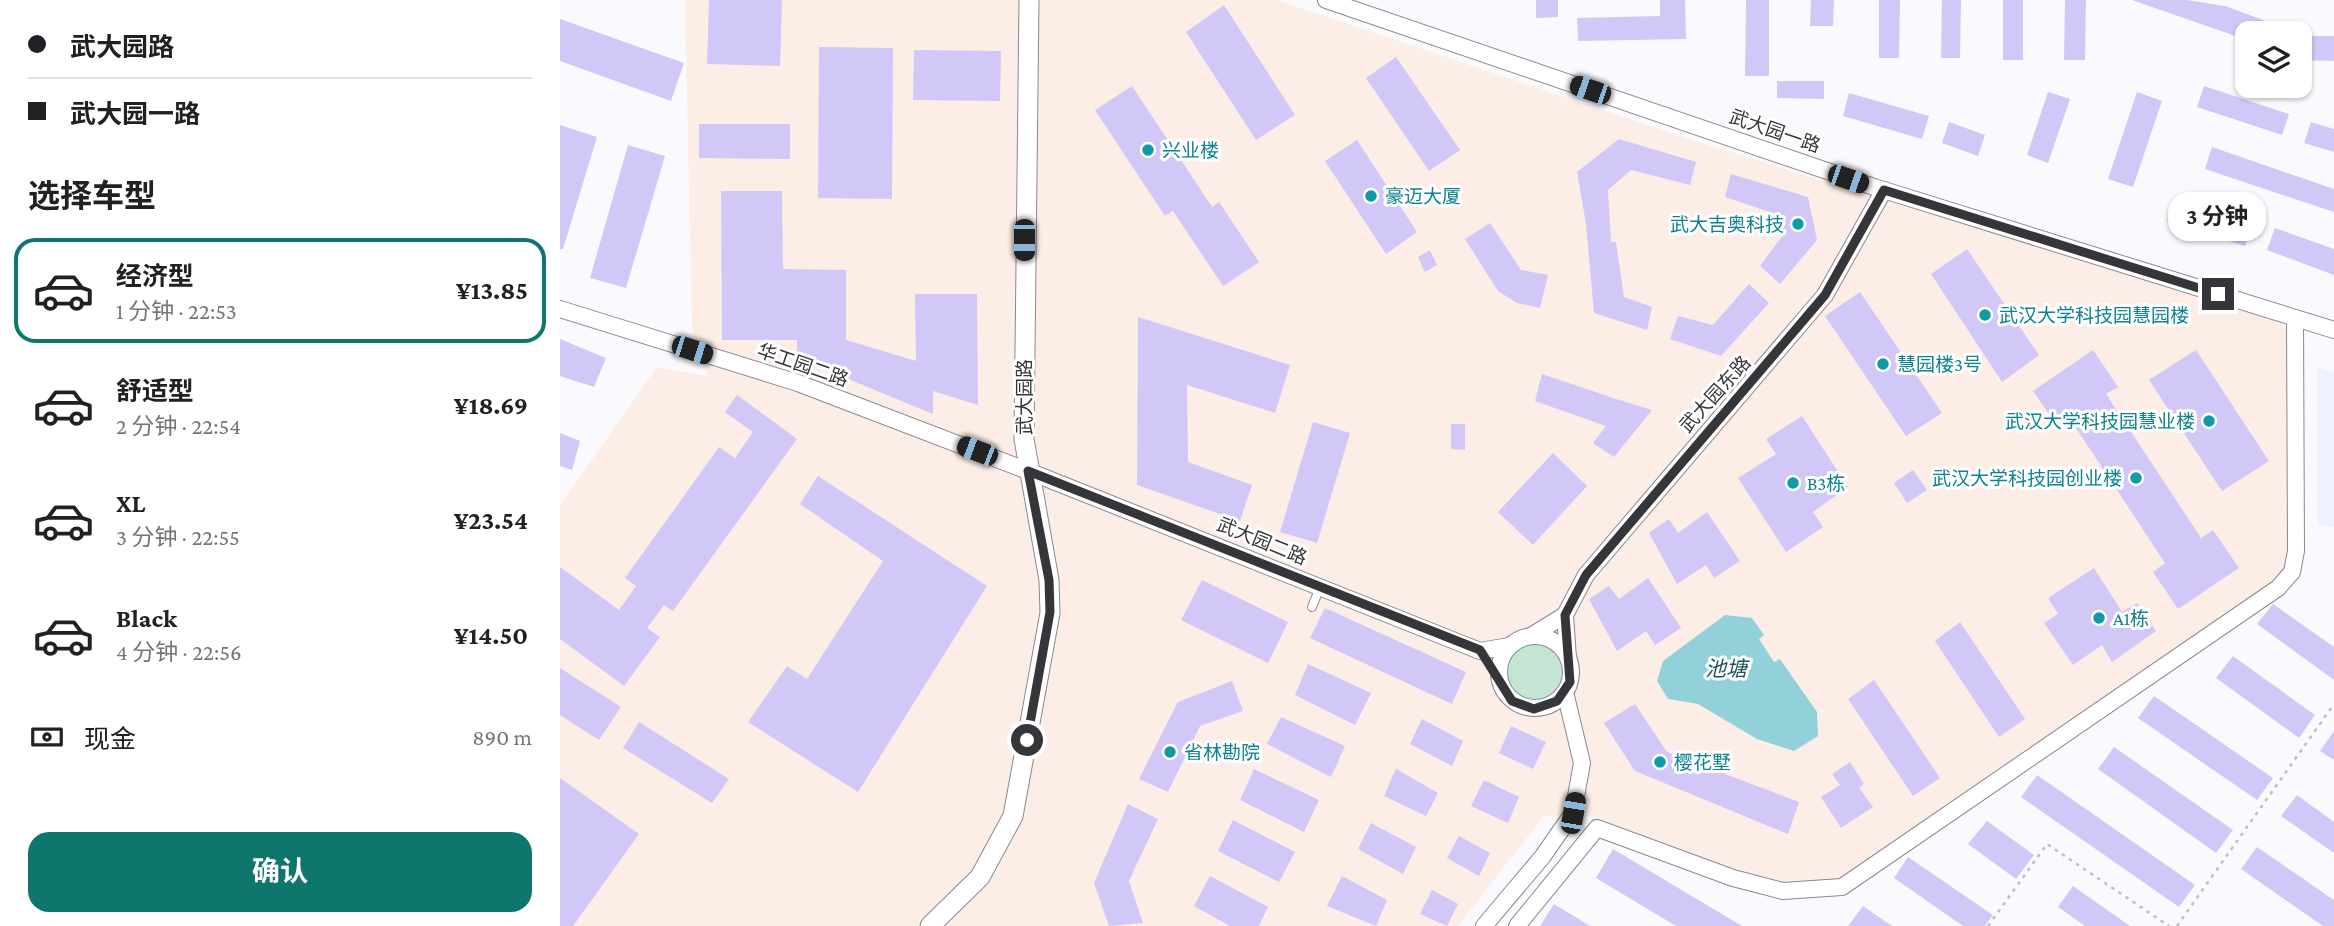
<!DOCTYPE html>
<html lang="zh">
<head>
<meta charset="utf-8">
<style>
  :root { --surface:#fff; --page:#f2f2f2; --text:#202124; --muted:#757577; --line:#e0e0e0; --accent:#0f766e }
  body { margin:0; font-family:"Crimson Pro","Noto Sans SC",serif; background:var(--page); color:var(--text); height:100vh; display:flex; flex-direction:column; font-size:26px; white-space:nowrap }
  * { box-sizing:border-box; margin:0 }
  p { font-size:23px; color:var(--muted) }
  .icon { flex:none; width:38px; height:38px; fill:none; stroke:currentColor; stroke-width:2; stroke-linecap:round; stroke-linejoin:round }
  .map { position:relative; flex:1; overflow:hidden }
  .sheet { display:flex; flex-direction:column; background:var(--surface); width:560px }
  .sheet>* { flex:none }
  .banner { display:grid; align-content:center; height:154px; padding:0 28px; background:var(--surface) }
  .buttons { position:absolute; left:1675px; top:21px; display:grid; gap:14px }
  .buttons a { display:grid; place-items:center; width:77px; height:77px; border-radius:14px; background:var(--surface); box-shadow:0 2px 5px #0004; font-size:35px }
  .end { position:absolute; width:32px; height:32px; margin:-16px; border:9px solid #36363a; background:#fff; box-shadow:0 0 0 4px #fff }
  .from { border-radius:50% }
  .bubble { position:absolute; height:49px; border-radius:21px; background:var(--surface); box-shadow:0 2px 5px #0004; font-size:23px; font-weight:700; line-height:49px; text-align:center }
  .car { position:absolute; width:21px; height:42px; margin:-21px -10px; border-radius:9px; box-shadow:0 0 5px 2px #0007; background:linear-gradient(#222 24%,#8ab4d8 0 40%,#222 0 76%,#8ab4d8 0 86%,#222 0) }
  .banner b { display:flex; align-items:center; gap:24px; height:66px; font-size:26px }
  .banner b+b { border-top:2px solid var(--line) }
  .banner i { width:18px; height:18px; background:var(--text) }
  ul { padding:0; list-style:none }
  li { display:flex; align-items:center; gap:21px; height:105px; margin:0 14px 10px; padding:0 14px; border:4px solid transparent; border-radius:21px }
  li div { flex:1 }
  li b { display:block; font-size:26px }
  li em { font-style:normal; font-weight:700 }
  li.active { border-color:var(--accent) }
  li>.icon { width:63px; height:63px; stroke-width:1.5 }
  h2 { padding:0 28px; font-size:32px; line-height:84px }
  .pay { display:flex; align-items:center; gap:18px; height:77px; padding:0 28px; font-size:26px }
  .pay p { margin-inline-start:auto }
  .action { display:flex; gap:14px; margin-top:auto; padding:14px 28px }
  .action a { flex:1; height:80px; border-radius:21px; background:var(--accent); color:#fff; font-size:28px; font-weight:700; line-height:80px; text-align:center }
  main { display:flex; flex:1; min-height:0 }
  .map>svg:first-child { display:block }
  .built { fill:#eff1fe }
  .industrial { fill:#fcede7 }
  .green { fill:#c5e5d4 }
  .water { fill:#92d1da }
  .building { fill:#d1c8f7 }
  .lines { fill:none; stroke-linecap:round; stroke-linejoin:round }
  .service-casing { stroke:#888991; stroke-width:10 }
  .minor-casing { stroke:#888991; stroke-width:18 }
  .tertiary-casing { stroke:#888991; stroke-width:21 }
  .path { stroke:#bfbfc3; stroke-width:2.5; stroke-dasharray:3.5 5; stroke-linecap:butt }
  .service { stroke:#fff; stroke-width:8 }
  .minor { stroke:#fff; stroke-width:16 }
  .tertiary { stroke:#fff; stroke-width:19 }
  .route { stroke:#36363a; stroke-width:9 }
  .culture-dot { fill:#0f9aa8; stroke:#fff; stroke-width:2.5 }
  .labels { text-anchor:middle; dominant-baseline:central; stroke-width:6; stroke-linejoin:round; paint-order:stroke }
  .street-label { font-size:19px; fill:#36363a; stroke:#fff }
  .culture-label { font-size:19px; fill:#0d838f; stroke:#fff; text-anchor:start }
  .water-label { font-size:21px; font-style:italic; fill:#1e545b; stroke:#fff }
</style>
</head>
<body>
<main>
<section class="sheet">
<div class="banner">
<b><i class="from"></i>武大园路</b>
<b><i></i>武大园一路</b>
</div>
<h2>选择车型</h2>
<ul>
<li class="active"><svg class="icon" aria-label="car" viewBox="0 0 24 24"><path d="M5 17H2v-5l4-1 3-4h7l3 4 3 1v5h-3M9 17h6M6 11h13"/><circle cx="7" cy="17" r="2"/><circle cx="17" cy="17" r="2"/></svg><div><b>经济型</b><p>1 分钟 · 22:53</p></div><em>¥13.85</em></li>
<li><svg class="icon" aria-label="car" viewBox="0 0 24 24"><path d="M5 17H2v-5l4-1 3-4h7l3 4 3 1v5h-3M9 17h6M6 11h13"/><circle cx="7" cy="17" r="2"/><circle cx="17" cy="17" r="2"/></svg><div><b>舒适型</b><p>2 分钟 · 22:54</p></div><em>¥18.69</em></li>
<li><svg class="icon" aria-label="car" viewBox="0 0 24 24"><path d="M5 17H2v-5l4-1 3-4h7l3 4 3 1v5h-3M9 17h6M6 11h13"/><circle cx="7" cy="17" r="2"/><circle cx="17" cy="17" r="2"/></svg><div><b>XL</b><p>3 分钟 · 22:55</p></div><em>¥23.54</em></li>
<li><svg class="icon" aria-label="car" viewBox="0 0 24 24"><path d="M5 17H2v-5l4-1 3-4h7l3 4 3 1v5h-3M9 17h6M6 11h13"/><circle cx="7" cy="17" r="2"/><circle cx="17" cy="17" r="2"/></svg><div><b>Black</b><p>4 分钟 · 22:56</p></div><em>¥14.50</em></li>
</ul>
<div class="pay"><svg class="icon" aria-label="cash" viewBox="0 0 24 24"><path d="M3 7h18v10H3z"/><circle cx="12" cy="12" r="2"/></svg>现金<p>890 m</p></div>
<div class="action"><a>确认</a></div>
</section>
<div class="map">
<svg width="1774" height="926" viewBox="0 0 1774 926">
  <rect width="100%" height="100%" fill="#fafafe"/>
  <polygon class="built" points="1758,367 1774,372 1774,527 1758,525"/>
  <polygon class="industrial" points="125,0 717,0 1135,141 1718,321 1733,336 1733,508 1726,574 1282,887 1225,884 1151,861 1035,817 984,816 898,926 0,926 0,505 97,367 149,377 132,330"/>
  <circle class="green" cx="975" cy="673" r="30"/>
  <polygon class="water" points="1165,615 1192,618 1204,635 1199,639 1214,662 1220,659 1257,712 1258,736 1234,751 1197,739 1138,704 1108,699 1097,681 1103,661"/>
  <g class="building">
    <polygon points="149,0 222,0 220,66 147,64"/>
    <polygon points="976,0 998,0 998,17 976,18"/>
    <polygon points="1100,0 1125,0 1126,39 1018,41 1017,18 1100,16"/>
    <polygon points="1186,0 1209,0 1209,76 1185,76"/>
    <polygon points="1251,0 1274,0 1273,26 1250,26"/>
    <polygon points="1319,0 1340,0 1339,58 1319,58"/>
    <polygon points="1382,0 1401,0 1400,58 1381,58"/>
    <rect x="1443" y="0" width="20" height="60"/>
    <polygon points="1505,0 1526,0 1525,60 1504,60"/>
    <polygon points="1572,0 1627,0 1665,6 1738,33 1687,33 1687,40"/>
    <polygon points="664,5 735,115 696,140 626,32"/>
    <polygon points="0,19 124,63 111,101 0,61"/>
    <polygon points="1740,36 1774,36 1774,61 1740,60"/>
    <polygon points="259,47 333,48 332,199 258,198"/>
    <polygon points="354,50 441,51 440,101 353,100"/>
    <polygon points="836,57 900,150 869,171 806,78"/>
    <polygon points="1217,81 1264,81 1264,99 1217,98"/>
    <polygon points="572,86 652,207 659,202 699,262 663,286 613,211 605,216 535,110"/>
    <polygon points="1644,86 1729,114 1722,135 1637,107"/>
    <polygon points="1488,92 1510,99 1488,163 1467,155"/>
    <polygon points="1577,92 1602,101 1573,187 1548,179"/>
    <polygon points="1289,93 1369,116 1362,139 1283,116"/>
    <polygon points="1389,122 1425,135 1418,156 1382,143"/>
    <polygon points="1751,122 1774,129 1774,152 1744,143"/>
    <polygon points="139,124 230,124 230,159 139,158"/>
    <polygon points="0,125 37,137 3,249 0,249"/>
    <polygon points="1059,139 1136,162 1130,185 1071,170 1048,190 1051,242 1056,242 1064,297 1092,307 1087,330 1034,313 1026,224 1017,172"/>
    <polygon points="797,140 857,232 826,254 765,161"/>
    <polygon points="68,145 105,156 66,288 30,278"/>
    <polygon points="1652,147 1774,189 1774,212 1645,169"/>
    <polygon points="1171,174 1248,197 1257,240 1220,284 1200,266 1224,234 1219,215 1165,197"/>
    <polygon points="161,191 222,191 223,269 286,270 286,340 356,361 355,294 417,294 418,405 373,391 373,414 237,358 237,340 162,340"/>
    <polygon points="1614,199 1692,223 1685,246 1607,222"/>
    <polygon points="930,223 961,270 988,275 980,308 957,303 938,291 905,239"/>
    <polygon points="1715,228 1774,249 1774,275 1707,250"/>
    <polygon points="1407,249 1479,355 1442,382 1371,274"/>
    <polygon points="870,250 877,265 865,272 858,257"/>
    <polygon points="1189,284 1209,303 1161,356 1110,339 1118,316 1153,325"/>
    <polygon points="1300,292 1382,413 1346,436 1265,316"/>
    <polygon points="578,317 730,365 715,413 627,385 628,462 692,485 680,521 577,485"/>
    <polygon points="0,339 46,358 34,387 0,376"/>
    <polygon points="1533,350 1558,387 1546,394 1641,538 1653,530 1679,568 1618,609 1593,572 1605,563 1510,419 1498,427 1473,391"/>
    <polygon points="1636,350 1709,461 1662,491 1589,380"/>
    <polygon points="982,374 1056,399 1092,410 1054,457 1033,443 1046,426 975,401"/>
    <polygon points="177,395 237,439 113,611 104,605 87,628 100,637 64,686 0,639 0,567 59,610 76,586 65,578 159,447 175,458 193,432 165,412"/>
    <polygon points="1242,416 1288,487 1253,512 1263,527 1226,552 1178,478 1216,454 1206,439"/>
    <polygon points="753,422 790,433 757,543 720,532"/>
    <polygon points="891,424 905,424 905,450 891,449"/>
    <polygon points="0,433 20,441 12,470 0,466"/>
    <polygon points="993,453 1027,486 973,545 938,512"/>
    <polygon points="1353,470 1367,490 1347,503 1334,483"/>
    <polygon points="258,476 427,586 298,792 188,722 227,666 247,679 323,561 240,504"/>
    <polygon points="1147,512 1180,561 1154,578 1146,565 1117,584 1089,533 1109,519 1118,533"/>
    <polygon points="1534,568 1562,612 1577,603 1596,631 1552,662 1542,645 1513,665 1484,623 1498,614 1488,598"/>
    <polygon points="1088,578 1121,628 1095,645 1086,631 1057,651 1029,599 1049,586 1059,599"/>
    <polygon points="642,580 728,622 708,663 621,620"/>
    <polygon points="1713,604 1774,647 1774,680 1697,624"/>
    <polygon points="765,608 906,672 892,704 750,638"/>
    <polygon points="1400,622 1465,719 1439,737 1375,641"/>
    <polygon points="1673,656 1755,715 1739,738 1656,678"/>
    <polygon points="748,664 811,693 795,725 735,695"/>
    <polygon points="0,668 61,707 39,740 0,715"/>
    <polygon points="1314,680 1380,778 1353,796 1288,699"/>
    <polygon points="672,681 683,711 640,726 608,792 579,779 618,702"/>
    <polygon points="1594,696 1713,778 1697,800 1578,718"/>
    <polygon points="1075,704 1107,752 1239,802 1228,834 1075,771 1044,723"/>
    <polygon points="721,717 785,746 771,777 707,744"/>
    <polygon points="862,719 903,741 892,766 850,744"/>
    <polygon points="79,722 169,779 152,803 63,748"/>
    <polygon points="951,726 986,742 973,769 939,753"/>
    <polygon points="1774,731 1774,760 1760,751"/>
    <polygon points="1554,747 1673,830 1656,853 1538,769"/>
    <polygon points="1290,762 1304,784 1299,788 1313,807 1281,828 1261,797 1280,785 1272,774"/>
    <polygon points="694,769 759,800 744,832 680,800"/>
    <polygon points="836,769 878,793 866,816 824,796"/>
    <polygon points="1477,775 1635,885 1619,907 1461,797"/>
    <polygon points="0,778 79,834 13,926 0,926"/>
    <polygon points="924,780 959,797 948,823 911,806"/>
    <polygon points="1737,795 1774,822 1774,853 1721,816"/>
    <polygon points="568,804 598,819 569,881 583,923 549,926 534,883"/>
    <polygon points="673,820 735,852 719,882 658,851"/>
    <polygon points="1427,821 1474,855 1456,879 1408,844"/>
    <polygon points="811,823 856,847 843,874 798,849"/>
    <polygon points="899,836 930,853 919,876 887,858"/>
    <polygon points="1697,847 1774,900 1774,926 1763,926 1681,869"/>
    <polygon points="1053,849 1182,926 1116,926 1036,878"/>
    <polygon points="1348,857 1433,915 1425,926 1403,926 1334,878"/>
    <polygon points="650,876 708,907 699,926 670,926 634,906"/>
    <polygon points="782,876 827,900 816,926 767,906"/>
    <polygon points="1513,886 1570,926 1525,926 1498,907"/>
    <polygon points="872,890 898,904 887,926 860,914"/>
    <polygon points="994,904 1030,926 980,926"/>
    <polygon points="1303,906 1332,926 1288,926"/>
  </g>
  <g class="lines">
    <g class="service-casing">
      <polyline id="service" points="752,607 760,587"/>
    </g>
    <g class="minor-casing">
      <g id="minor">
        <polyline points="766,0 1314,187 1774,330"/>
        <polyline points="0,309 238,383 468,471 920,651 949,646"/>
        <polyline points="1005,615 1026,575 1265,295 1324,190"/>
        <polyline points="1005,615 1008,658"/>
        <circle cx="975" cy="672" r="36"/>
        <polyline points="971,636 1005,615"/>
        <polyline points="924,926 983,856 1013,813 1022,763 1005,692"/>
        <polyline points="957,926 1037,828 1173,878 1223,891 1282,887 1718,588 1732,572 1736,551 1735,318"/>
      </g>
    </g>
    <g class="tertiary-casing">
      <polyline id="tertiary" points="370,926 420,877 453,816 490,613 489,580 464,439 469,0"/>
    </g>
    <g class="path">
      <polyline points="1428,926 1487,844 1609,926"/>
      <polyline points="1617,926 1774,704"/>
    </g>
    <use href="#service" class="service"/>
    <use href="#minor" class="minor"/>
    <use href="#tertiary" class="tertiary"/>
  </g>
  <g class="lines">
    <polyline class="route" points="467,740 490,612 489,580 468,471 920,650 952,701 974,709 997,701 1010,682 1005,615 1026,575 1265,295 1324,190 1658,294"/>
  </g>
  <g class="culture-dot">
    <circle cx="588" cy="150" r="7"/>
    <circle cx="811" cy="196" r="7"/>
    <circle cx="1238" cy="224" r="7"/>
    <circle cx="1425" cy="315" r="7"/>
    <circle cx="1323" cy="364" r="7"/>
    <circle cx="1649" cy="421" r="7"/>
    <circle cx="1576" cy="478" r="7"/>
    <circle cx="1233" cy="483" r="7"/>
    <circle cx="1539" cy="618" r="7"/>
    <circle cx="610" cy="752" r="7"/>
    <circle cx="1100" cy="762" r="7"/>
  </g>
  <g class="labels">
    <g class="street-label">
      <text transform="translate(1215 131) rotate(19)">武大园一路</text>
      <text transform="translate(243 365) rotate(19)">华工园二路</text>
      <text transform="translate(1155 394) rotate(-48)">武大园东路</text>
      <text transform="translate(464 397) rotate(-90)">武大园路</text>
      <text transform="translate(702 541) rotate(22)">武大园二路</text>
    </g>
    <g class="culture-label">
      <text x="602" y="150">兴业楼</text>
      <text x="825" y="196">豪迈大厦</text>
      <text x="1224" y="224" text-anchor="end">武大吉奥科技</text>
      <text x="1439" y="315">武汉大学科技园慧园楼</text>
      <text x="1337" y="364">慧园楼3号</text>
      <text x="1635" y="421" text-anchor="end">武汉大学科技园慧业楼</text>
      <text x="1562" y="478" text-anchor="end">武汉大学科技园创业楼</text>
      <text x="1247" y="483">B3栋</text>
      <text x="1553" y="618">A1栋</text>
      <text x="624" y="752">省林勘院</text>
      <text x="1114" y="762">樱花墅</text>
    </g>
    <g class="water-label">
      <text x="1166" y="669">池塘</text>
    </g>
  </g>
</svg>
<div class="buttons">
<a><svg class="icon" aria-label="layers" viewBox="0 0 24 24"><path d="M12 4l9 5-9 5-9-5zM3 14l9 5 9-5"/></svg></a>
</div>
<i class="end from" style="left:467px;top:740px"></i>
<i class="end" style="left:1658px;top:294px"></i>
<div class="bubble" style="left:1608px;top:192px;width:98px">3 分钟</div>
<i class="car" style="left:1030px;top:90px;rotate:289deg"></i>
<i class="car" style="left:1288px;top:179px;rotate:109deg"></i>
<i class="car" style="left:464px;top:240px;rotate:180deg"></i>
<i class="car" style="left:132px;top:350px;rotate:108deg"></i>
<i class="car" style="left:417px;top:451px;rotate:291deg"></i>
<i class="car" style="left:1013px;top:813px;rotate:10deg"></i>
</div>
</main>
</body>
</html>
